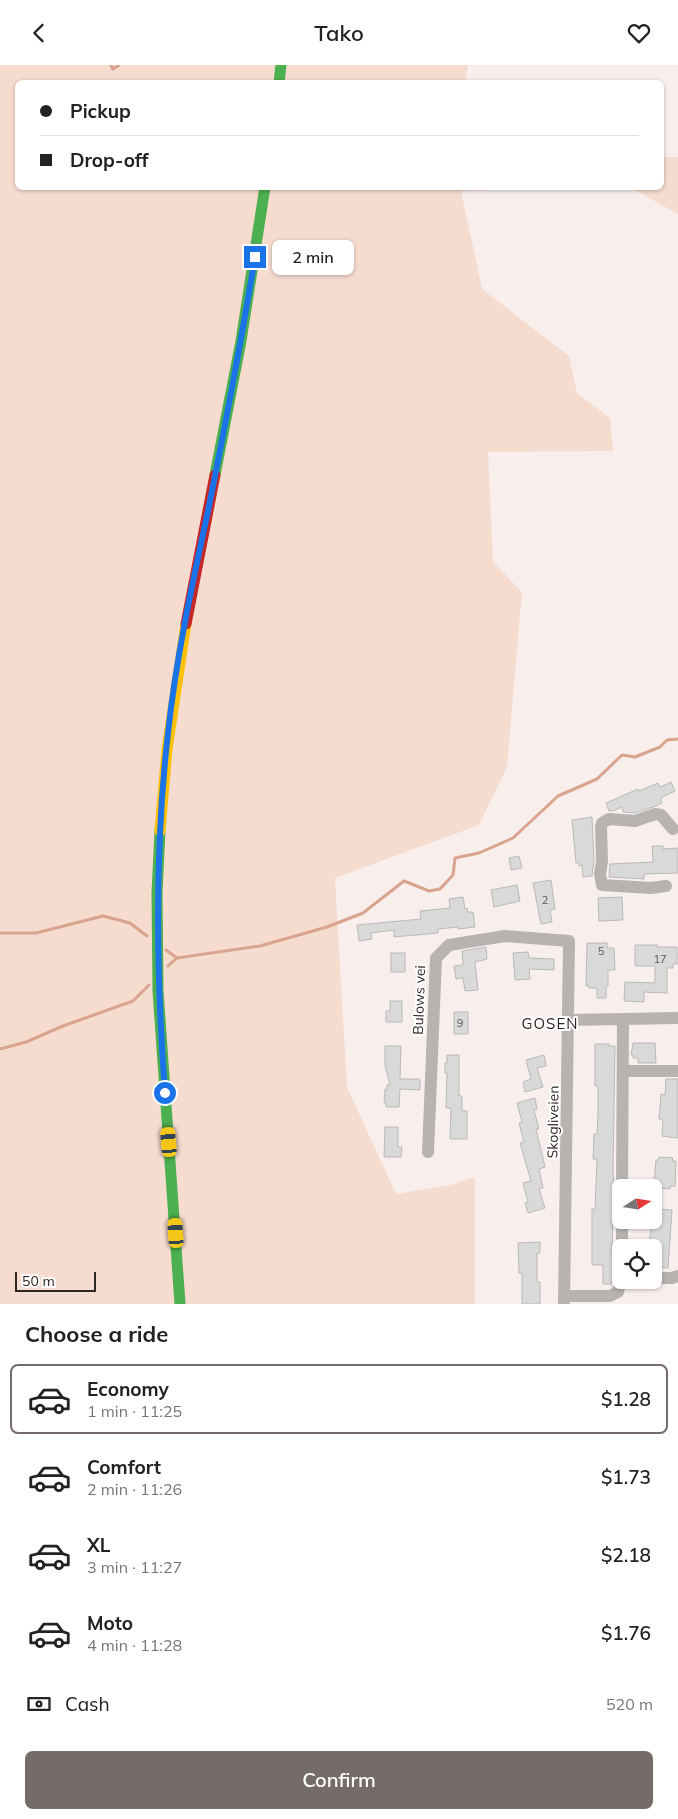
<!DOCTYPE html>
<html lang="en">
<head>
<meta charset="utf-8">
<style>
  :root { --surface:#fff; --page:#f6f6f6; --text:#222; --muted:#767676; --line:#e0e0e0; --accent:#756c69 }
  body { margin:0; font-family:Mulish,sans-serif; background:var(--page); color:var(--text); height:100vh; display:flex; flex-direction:column; font-size:19px; white-space:nowrap }
  * { box-sizing:border-box; margin:0 }
  p { font-size:16px; color:var(--muted) }
  .icon { flex:none; width:28px; height:28px; fill:none; stroke:currentColor; stroke-width:2; stroke-linecap:round; stroke-linejoin:round }
  .map { position:relative; height:1239px; overflow:hidden }
  .sheet { display:flex; flex-direction:column; background:var(--surface); flex:1 }
  .sheet>* { flex:none }
  .top-card { position:absolute; left:15px; top:15px; width:649px; height:110px; border-radius:8px; box-shadow:0 1px 4px #0004; display:grid; align-content:center; height:110px; padding:0 25px; background:var(--surface) }
  .needle { width:32px; rotate:78deg }
  .fabs { position:absolute; left:612px; top:1114px; display:grid; gap:10px }
  .fabs a { display:grid; place-items:center; width:50px; height:50px; border-radius:8px; background:var(--surface); box-shadow:0 1px 4px #0004; font-size:25px }
  .scale { position:absolute; left:15px; bottom:12px; width:81px; box-sizing:border-box; padding-left:5px; border:2px solid #2e2623; border-top:0; font-size:14px; line-height:18px; white-space:nowrap; color:#2e2623; -webkit-text-stroke:4px #fff; paint-order:stroke }
  .end { position:absolute; width:22px; height:22px; margin:-11px; border:6px solid #1a73e8; background:#fff; box-shadow:0 0 0 2px #fff }
  .from { border-radius:50% }
  .bubble { position:absolute; height:35px; border-radius:8px; background:var(--surface); box-shadow:0 1px 4px #0004; font-size:16px; font-weight:600; line-height:35px; text-align:center }
  .car { position:absolute; width:15px; height:30px; margin:-15px -8px; border-radius:6px; box-shadow:0 0 4px 1px #0007; background:linear-gradient(#f5c518 24%,#345 0 40%,#f5c518 0 76%,#345 0 86%,#f5c518 0) }
  .top-card b { display:flex; align-items:center; gap:18px; height:48px; font-size:19px }
  .top-card b+b { border-top:1px solid var(--line) }
  .top-card i { width:12px; height:12px; background:var(--text) }
  ul { padding:0; list-style:none }
  li { display:flex; align-items:center; gap:15px; height:70px; margin:0 10px 8px; padding:0 15px; border:2px solid transparent; border-radius:8px }
  li div { flex:1 }
  li b { display:block; font-size:19px }
  li em { font-style:normal; font-weight:600 }
  li.on { border-color:var(--accent) }
  li>.icon { width:45px; height:45px; stroke-width:1.5 }
  h2 { padding:0 25px; font-size:22px; line-height:60px }
  .pay { display:flex; align-items:center; gap:12px; height:55px; padding:0 25px; font-size:19px }
  .pay p { margin-inline-start:auto }
  .primary-button { display:flex; gap:10px; margin-top:auto; padding:10px 25px }
  .primary-button a { flex:1; height:58px; border-radius:8px; background:var(--accent); color:#fff; font-size:20px; font-weight:600; line-height:58px; text-align:center }
  header { display:flex; justify-content:space-between; align-items:center; height:65px; padding:0 25px; background:var(--surface); font-size:22px; font-weight:600 }
  .map>svg:first-child { display:block }
  .green { fill:#f6dbcf }
  .lines { fill:none; stroke-linecap:round; stroke-linejoin:round }
  .stream { stroke:#d9a48e; stroke-width:3 }
  .building { fill:#dad9d9; stroke:#bab9ba }
  .street { stroke:#b7b3b0; stroke-width:12 }
  .fast { stroke:#4caf50; stroke-width:11 }
  .slow { stroke:#ffc107; stroke-width:11 }
  .jam { stroke:#c62828; stroke-width:11 }
  .route { stroke:#1a73e8; stroke-width:6 }
  .labels { text-anchor:middle; dominant-baseline:central; stroke-width:4; stroke-linejoin:round; paint-order:stroke }
  .number-label { font-size:11px; fill:#5c5654 }
  .street-label { font-size:14px; fill:#2e2623; stroke:#fff }
  .neighbourhood-label { font-size:15px; letter-spacing:1px; fill:#2e2623; stroke:#fff }
</style>
</head>
<body>
<header><svg class="icon" aria-label="back" viewBox="0 0 24 24"><path d="M15 5l-7 7 7 7"/></svg>Tako<svg class="icon" aria-label="heart" viewBox="0 0 24 24"><path d="M12 20l-8-8c-3-5 5-10 8-4 3-6 11-1 8 4z"/></svg></header>
<div class="map">
<svg width="678" height="1239" viewBox="0 0 678 1239">
  <rect width="100%" height="100%" fill="#f8efec"/>
  <g class="green">
    <polygon points="0,0 468,0 465,18 18,18 18,122 567,123 461,126 482,224 569,291 577,328 610,353 613,386 488,387 493,497 522,527 507,702 479,760 335,813 347,1022 396,1129 450,1120 475,1112 475,1239 0,1239"/>
    <polygon points="661,92 678,92 678,149 631,123 661,122"/>
  </g>
  <g class="lines">
    <g class="stream">
      <polyline points="111,0 113,4 119,0"/>
      <polyline points="0,868 36,868 103,851 130,858 147,871"/>
      <polyline points="166,885 177,893 260,881 327,862 363,848 404,816 429,826 440,824 453,810 455,793 479,788 513,773 558,731 597,714 622,690 635,692 660,682 667,675 678,674"/>
      <polyline points="168,901 177,893"/>
      <polyline points="0,984 26,977 63,961 133,936 149,920"/>
    </g>
  </g>
  <g class="building">
    <polygon points="671,717 675,726 664,731 661,734 662,738 656,741 634,748 623,747 622,742 613,746 609,746 606,738 638,724 639,726 658,718 660,722"/>
    <polygon points="592,752 594,796 592,811 583,812 582,800 579,801 579,798 576,798 572,755"/>
    <polygon points="652,781 663,781 663,784 678,783 678,808 644,809 644,814 609,812 610,799 653,797"/>
    <polygon points="519,791 522,803 511,805 509,793"/>
    <polygon points="551,815 555,844 550,845 552,857 541,859 533,818"/>
    <polygon points="517,820 520,836 494,842 491,825"/>
    <polygon points="463,832 465,844 467,843 468,847 473,847 475,862 458,864 458,862 438,864 438,868 394,872 394,865 371,868 372,874 359,876 357,860 421,854 420,846 450,843 449,834"/>
    <polygon points="622,832 623,855 599,856 598,833"/>
    <polygon points="587,878 607,878 607,883 614,883 615,905 608,905 608,921 606,921 606,933 597,933 597,923 589,923 589,921 586,921"/>
    <polygon points="635,880 657,880 657,882 677,882 677,899 673,899 673,903 667,903 667,928 644,927 644,937 624,936 625,917 655,918 655,901 635,901"/>
    <polygon points="486,882 487,894 475,897 478,925 465,926 463,913 456,914 454,901 463,900 462,886"/>
    <polygon points="528,887 529,893 554,894 554,905 529,904 530,914 515,915 513,888"/>
    <rect x="391" y="888" width="14" height="19"/>
    <polygon points="390,936 402,936 402,957 386,957 386,946 390,946"/>
    <rect x="454" y="947" width="14" height="22"/>
    <polygon points="633,978 655,978 656,998 638,998 638,993 633,993 633,990 631,990"/>
    <polygon points="595,979 609,979 609,981 615,981 613,1105 614,1122 617,1128 616,1139 613,1138 612,1190 615,1190 615,1209 611,1219 603,1219 603,1200 592,1200 592,1144 595,1144 597,1094 593,1094 594,1069 597,1069 598,1048 598,1024 597,1021 595,1021"/>
    <polygon points="385,981 401,981 400,1014 420,1014 420,1025 400,1024 399,1042 386,1042 386,1038 384,1038 385,1024 387,1025 387,1020 390,1020 385,1000"/>
    <polygon points="447,990 459,990 459,1031 462,1031 462,1046 467,1046 467,1074 450,1074 451,1043 446,1043 447,1008 445,1008 445,998 447,998"/>
    <polygon points="544,990 546,1001 537,1003 543,1022 525,1027 523,1017 531,1014 526,995"/>
    <polygon points="666,1014 678,1014 678,1073 662,1071 663,1055 659,1054 661,1029 665,1030"/>
    <polygon points="535,1033 537,1044 534,1045 539,1064 536,1064 545,1102 539,1104 543,1123 539,1124 545,1143 528,1148 525,1138 528,1137 523,1118 531,1116 520,1078 524,1077 519,1058 522,1057 517,1038"/>
    <polygon points="385,1062 398,1062 398,1082 402,1082 401,1092 384,1092"/>
    <polygon points="659,1092 673,1093 672,1096 676,1096 675,1121 670,1121 670,1124 657,1123 657,1120 654,1120 656,1095 658,1095"/>
    <polygon points="656,1144 672,1145 668,1203 654,1202 654,1182 649,1182 651,1160 655,1160"/>
    <polygon points="540,1177 540,1188 537,1188 537,1217 540,1217 540,1239 522,1239 522,1208 519,1208 518,1178"/>
  </g>
  <g class="lines">
    <g class="street">
      <polyline points="666,821 651,823 602,820 600,809 602,796 601,762 602,758 609,754 635,756 655,749 661,750 673,764"/>
      <polyline points="569,955 678,953"/>
      <polyline points="623,1006 678,1006"/>
      <polyline points="428,1087 436,893 449,880 505,871 569,876 564,1239"/>
      <polyline points="622,1122 623,954"/>
      <polyline points="622,1182 622,1155"/>
      <polyline points="654,1213 672,1213 678,1211"/>
      <polyline points="565,1231 610,1231 618,1227 621,1214"/>
    </g>
    <g class="fast">
      <polyline points="279,18 281,0"/>
      <polyline points="215,410 241,276 265,122"/>
      <polyline points="160,766 157,828 158,926 180,1239"/>
    </g>
    <polyline class="slow" points="160,766 167,684 186,559"/>
    <polyline class="jam" points="186,559 215,410"/>
  </g>
  <g class="lines">
    <path class="route" d="M165 1028C156 907 154 788 168 668 176 593 192 520 208 446 225 362 241 277 255 192"/>
  </g>
  <g class="labels">
    <g class="number-label">
      <text x="545" y="835">2</text>
      <text x="601" y="886">5</text>
      <text x="660" y="894">17</text>
      <text x="460" y="958">9</text>
    </g>
    <g class="street-label">
      <text transform="translate(419 935) rotate(-88)">Bulows vei</text>
      <text transform="translate(553 1057) rotate(-89)">Skogliveien</text>
    </g>
    <g class="neighbourhood-label">
      <text x="550" y="958">GOSEN</text>
    </g>
  </g>
</svg>
<div class="fabs">
<a><svg class="needle" viewBox="-14 -14 28 28"><path d="M0-13l5 13h-10z" fill="#e53935"/><path d="M0 13l5-13h-10z" fill="#767676"/></svg></a>
<a><svg class="icon" aria-label="locate" viewBox="0 0 24 24"><circle cx="12" cy="12" r="6"/><path d="M12 2v4M12 18v4M2 12h4M18 12h4"/></svg></a>
</div>
<div class="scale">50 m</div>
<i class="end from" style="left:165px;top:1028px"></i>
<i class="end" style="left:255px;top:192px"></i>
<div class="bubble" style="left:272px;top:175px;width:82px">2 min</div>
<i class="car" style="left:169px;top:1077px;rotate:355deg"></i>
<i class="car" style="left:176px;top:1168px;rotate:356deg"></i>
<div class="top-card">
<b><i class="from"></i>Pickup</b>
<b><i></i>Drop-off</b>
</div>
</div>
<section class="sheet">
<h2>Choose a ride</h2>
<ul>
<li class="on"><svg class="icon" aria-label="car" viewBox="0 0 24 24"><path d="M5 17H2v-5l4-1 3-4h7l3 4 3 1v5h-3M9 17h6M6 11h13"/><circle cx="7" cy="17" r="2"/><circle cx="17" cy="17" r="2"/></svg><div><b>Economy</b><p>1 min · 11:25</p></div><em>$1.28</em></li>
<li><svg class="icon" aria-label="car" viewBox="0 0 24 24"><path d="M5 17H2v-5l4-1 3-4h7l3 4 3 1v5h-3M9 17h6M6 11h13"/><circle cx="7" cy="17" r="2"/><circle cx="17" cy="17" r="2"/></svg><div><b>Comfort</b><p>2 min · 11:26</p></div><em>$1.73</em></li>
<li><svg class="icon" aria-label="car" viewBox="0 0 24 24"><path d="M5 17H2v-5l4-1 3-4h7l3 4 3 1v5h-3M9 17h6M6 11h13"/><circle cx="7" cy="17" r="2"/><circle cx="17" cy="17" r="2"/></svg><div><b>XL</b><p>3 min · 11:27</p></div><em>$2.18</em></li>
<li><svg class="icon" aria-label="car" viewBox="0 0 24 24"><path d="M5 17H2v-5l4-1 3-4h7l3 4 3 1v5h-3M9 17h6M6 11h13"/><circle cx="7" cy="17" r="2"/><circle cx="17" cy="17" r="2"/></svg><div><b>Moto</b><p>4 min · 11:28</p></div><em>$1.76</em></li>
</ul>
<div class="pay"><svg class="icon" aria-label="cash" viewBox="0 0 24 24"><path d="M3 7h18v10H3z"/><circle cx="12" cy="12" r="2"/></svg>Cash<p>520 m</p></div>
<div class="primary-button"><a>Confirm</a></div>
</section>
</body>
</html>
